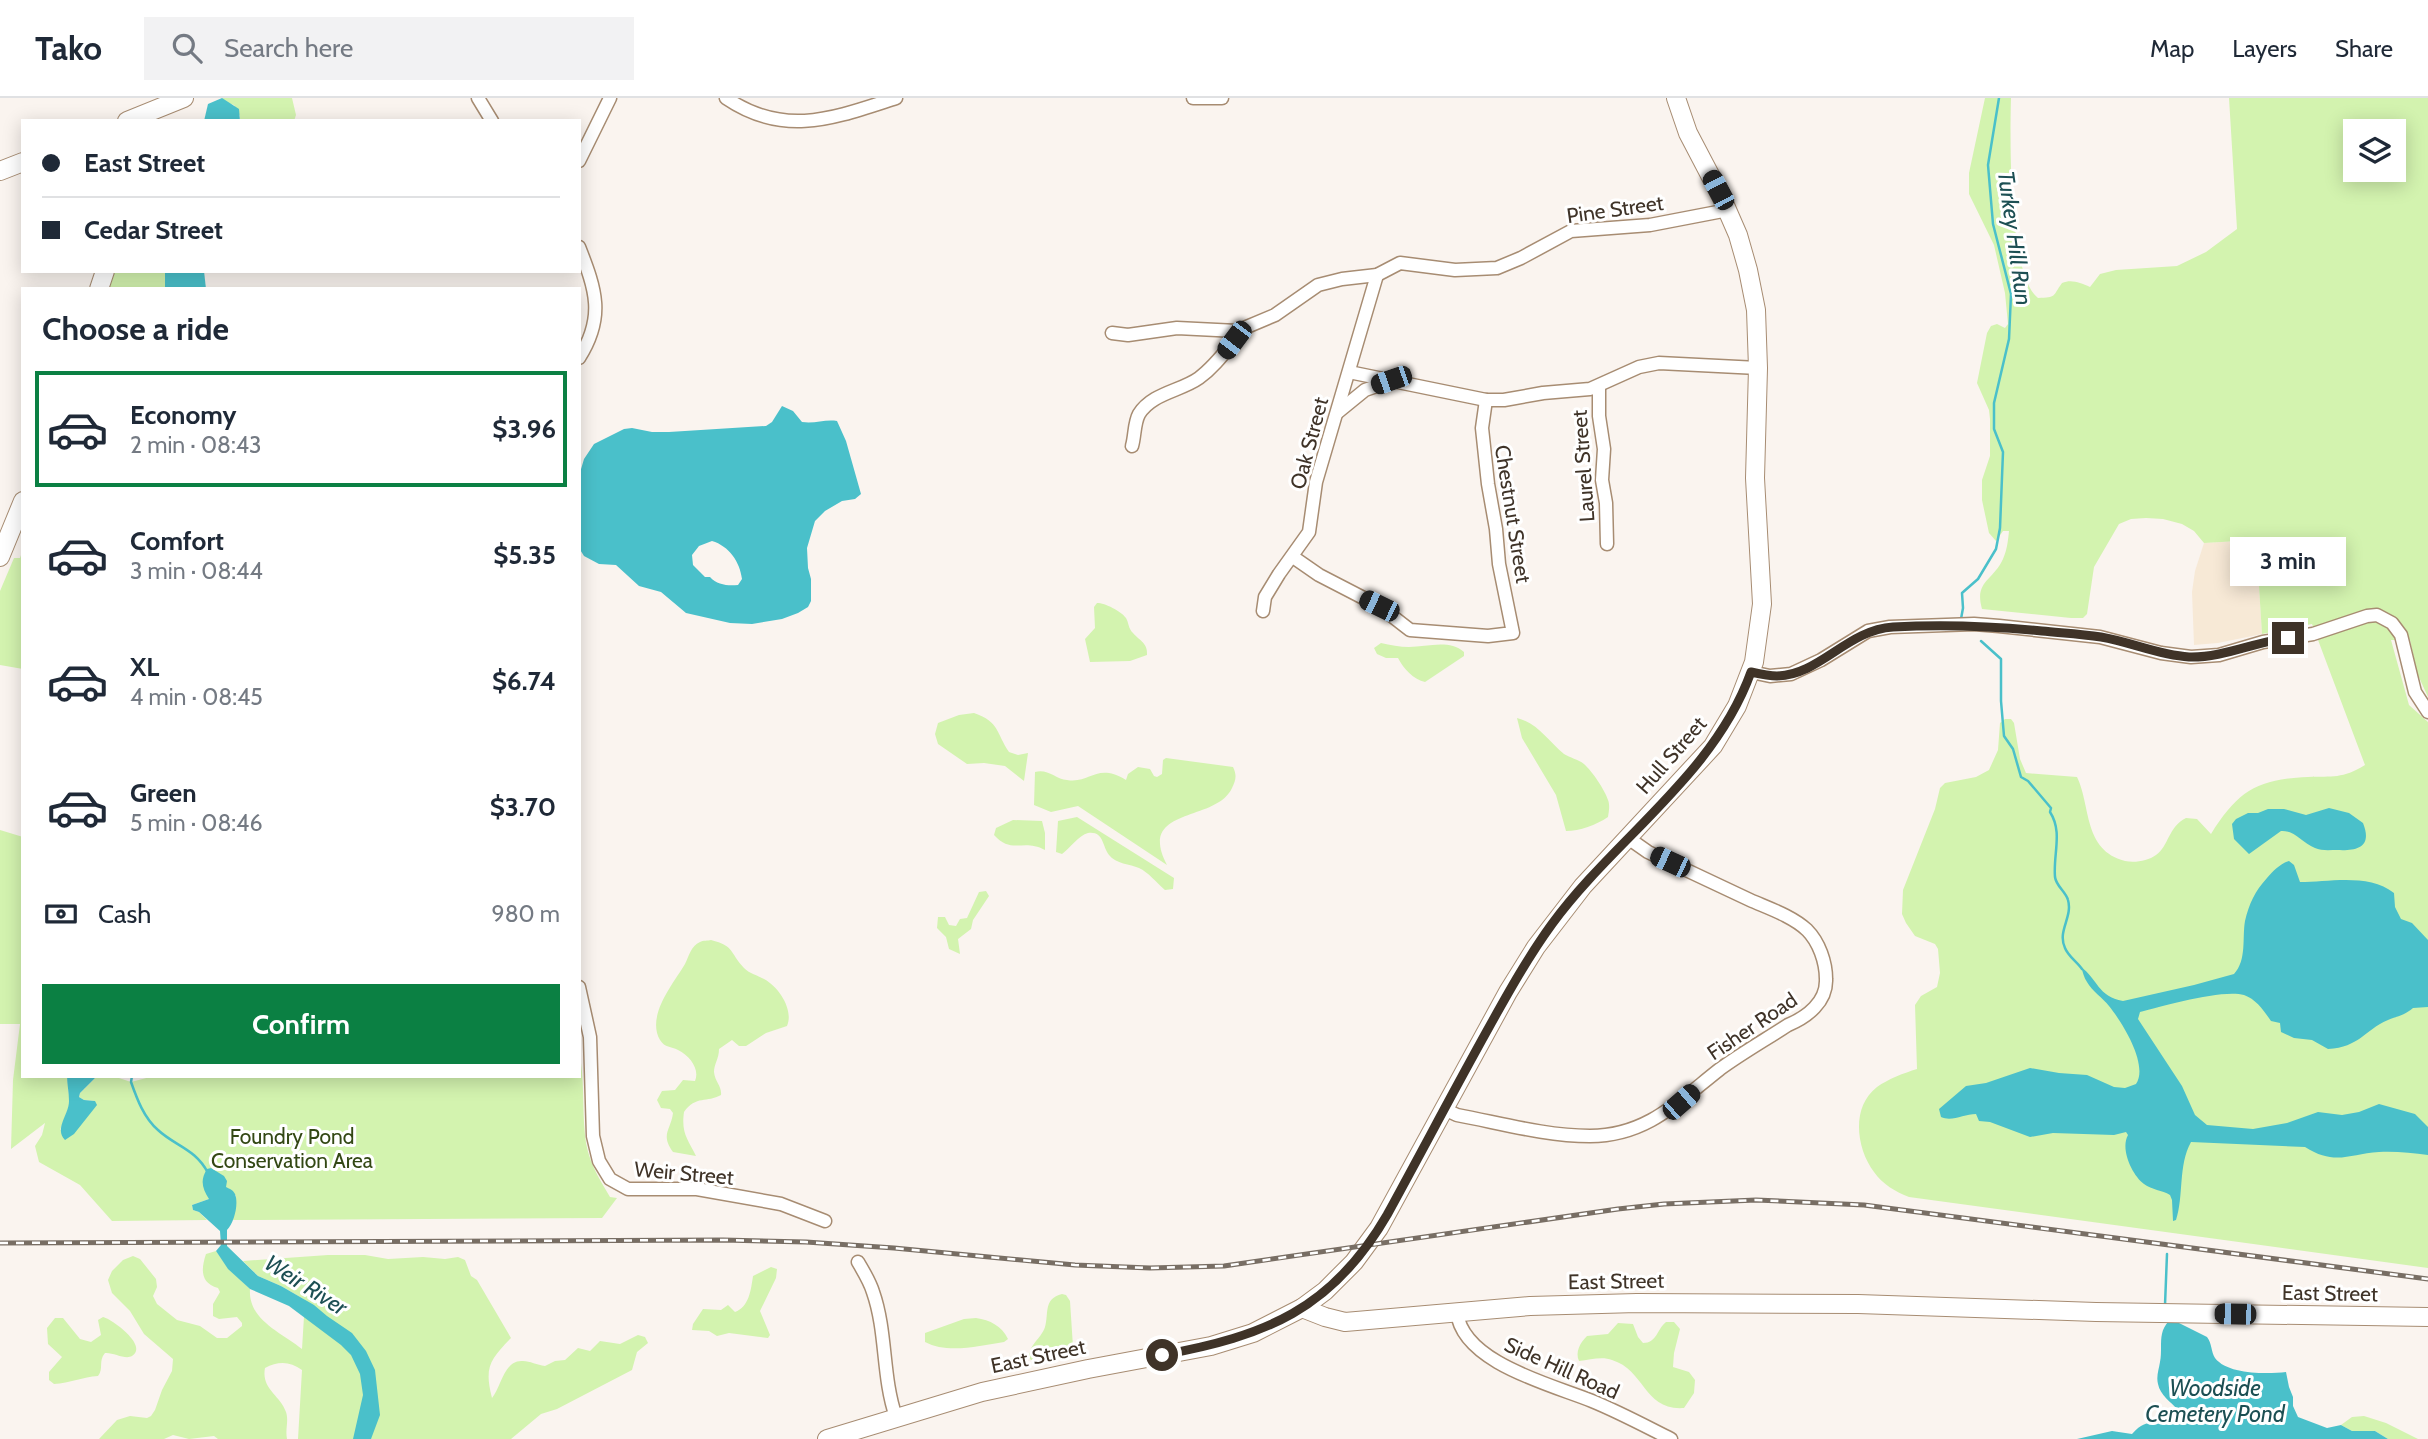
<!DOCTYPE html>
<html lang="en">
<head>
<meta charset="utf-8">
<style>
  :root { --surface:#fff; --page:#f2f2f3; --text:#1f2937; --muted:#747a83; --line:#e0e1e3; --accent:#0b8043 }
  body { margin:0; font-family:Cabin,sans-serif; background:var(--page); color:var(--text); height:100vh; display:flex; flex-direction:column; font-size:26px; white-space:nowrap }
  * { box-sizing:border-box; margin:0 }
  p { font-size:23px; color:var(--muted) }
  .icon { flex:none; width:38px; height:38px; fill:none; stroke:currentColor; stroke-width:2; stroke-linecap:round; stroke-linejoin:round }
  .map { position:relative; flex:1; overflow:hidden }
  .details { position:absolute; left:21px; top:189px; width:560px; height:791px; display:flex; flex-direction:column; background:var(--surface); border-radius:0px; box-shadow:0 4px 18px #0003 }
  .details>* { flex:none }
  .guide { position:absolute; left:21px; top:21px; width:560px; height:154px; border-radius:0px; box-shadow:0 4px 18px #0003; display:grid; align-content:center; height:154px; padding:0 21px; background:var(--surface) }
  .fabs { position:absolute; left:2343px; top:21px; display:grid; gap:14px }
  .fabs a { display:grid; place-items:center; width:63px; height:63px; border-radius:0px; background:var(--surface); box-shadow:0 4px 18px #0003; font-size:35px }
  .end { position:absolute; width:32px; height:32px; margin:-16px; border:9px solid #3f3328; background:#fff; box-shadow:0 0 0 4px #fff }
  .from { border-radius:50% }
  .bubble { position:absolute; height:49px; border-radius:0px; background:var(--surface); box-shadow:0 4px 18px #0003; font-size:23px; font-weight:800; line-height:49px; text-align:center }
  .car { position:absolute; width:21px; height:42px; margin:-21px -10px; border-radius:9px; box-shadow:0 0 5px 2px #0007; background:linear-gradient(#222 24%,#8ab4d8 0 40%,#222 0 76%,#8ab4d8 0 86%,#222 0) }
  .guide b { display:flex; align-items:center; gap:24px; height:66px; font-size:26px }
  .guide b+b { border-top:2px solid var(--line) }
  .guide i { width:18px; height:18px; background:var(--text) }
  ul { padding:0; list-style:none }
  li { display:flex; align-items:center; gap:21px; height:116px; margin:0 14px 10px; padding:0 7px; border:4px solid transparent; border-radius:0px }
  li div { flex:1 }
  li b { display:block; font-size:26px }
  li em { font-style:normal; font-weight:800 }
  li.on { border-color:var(--accent) }
  li>.icon { width:63px; height:63px; stroke-width:1.5 }
  h2 { padding:0 21px; font-size:32px; line-height:84px }
  .pay { display:flex; align-items:center; gap:18px; height:77px; padding:0 21px; font-size:26px }
  .pay p { margin-inline-start:auto }
  .cta { display:flex; gap:14px; margin-top:auto; padding:14px 21px }
  .cta a { flex:1; height:80px; border-radius:0px; background:var(--accent); color:#fff; font-size:28px; font-weight:800; line-height:80px; text-align:center }
  header { display:flex; align-items:center; gap:42px; box-sizing:border-box; height:98px; padding:0 35px; background:var(--surface); border-bottom:2px solid var(--line) }
  header strong { font-size:33px }
  nav { display:flex; gap:38px; margin-inline-start:auto; font-size:24px }
  .search { width:490px; height:63px; background:var(--page); display:flex; align-items:center; gap:18px; box-sizing:border-box; padding:0 24px; border-radius:0px; color:var(--muted); font-size:26px }
  .map>svg:first-child { display:block }
  .commercial { fill:#f7e9d6 }
  .green { fill:#d3f3af; fill-rule:evenodd }
  .water { fill:#4ac0ca; fill-rule:evenodd }
  .lines { fill:none; stroke-linecap:round; stroke-linejoin:round }
  .stream { stroke:#4ac0ca; stroke-width:2.5 }
  .street-casing { stroke:#a78c72; stroke-width:15 }
  .secondary-casing { stroke:#a78c72; stroke-width:20 }
  .street { stroke:#fff; stroke-width:12 }
  .secondary { stroke:#fff; stroke-width:18 }
  .rail-casing { stroke:#786e64; stroke-width:5 }
  .rail { stroke:#fff; stroke-width:2.5; stroke-dasharray:8; stroke-linecap:butt }
  .route { stroke:#3f3328; stroke-width:9 }
  .labels { text-anchor:middle; dominant-baseline:central; stroke-width:6; stroke-linejoin:round; paint-order:stroke }
  .street-label { font-size:21px; fill:#3f3328; stroke:#fff }
  .park-label { font-size:21px; fill:#334814; stroke:#fff }
  .water-label { font-size:23px; font-style:italic; fill:#1c4f53; stroke:#fff }
</style>
</head>
<body>
<header>
<strong>Tako</strong>
<div class="search"><svg class="icon" aria-label="search" viewBox="0 0 24 24"><circle cx="10" cy="10" r="6"/><path d="M15 15l6 6"/></svg>Search here</div>
<nav><a>Map</a><a>Layers</a><a>Share</a></nav>
</header>
<div class="map">
<svg width="2428" height="1341" viewBox="0 0 2428 1341">
  <rect width="100%" height="100%" fill="#faf4ef"/>
  <polygon class="commercial" points="2256,442 2262,536 2218,545 2194,547 2192,494 2195,473 2204,445"/>
  <g class="green">
    <polygon points="222,0 292,0 296,17 294,23 240,23 240,18 234,7 225,4"/>
    <path d="M1985 0H2011C2010 39 2008 177 2038 200 2057 199 2052 199 2062 185 2072 181 2080 185 2090 189L2100 176 2116 172 2177 168 2206 154 2237 131 2229 0H2428V599L2417 575 2410 542H2391L2409 607 2428 624V1170L1909 1099C1896 1094 1882 1086 1874 1074 1856 1050 1851 1009 1877 989 1888 981 1904 975 1917 971L1915 907 1921 898 1937 889 1940 875 1938 851 1935 846 1915 838 1906 825 1902 816 1903 792 1935 711 1940 690 1945 685 1976 679 1989 672 1998 652 2000 625 2005 621H2011L2014 625 2020 661 2026 675 2077 679C2091 708 2083 752 2125 763 2135 765 2148 763 2156 757 2169 748 2168 729 2186 720L2197 721 2211 736C2238 693 2257 681 2308 679 2333 678 2342 681 2365 667L2312 526 2262 536 2256 442 2204 445 2194 433 2182 426 2163 421 2146 420 2131 421 2119 426 2094 469 2087 516 2083 520H2071L1982 511C1974 483 1993 483 2003 461 2007 452 2008 443 2009 433H2003L1996 443 1989 435 1982 402V382L1990 358V321L1989 312 1977 285 1987 235 1991 228 1997 226 2005 230 2008 226 2005 195 1994 147 1969 96V75ZM2356 33H2394V72H2356Z"/>
    <polygon points="114,173 165,173 165,191 108,191"/>
    <polygon points="23,451 23,571 0,567 0,493 14,460 20,460"/>
    <path d="M1097 505C1105 505 1121 513 1126 520 1129 525 1128 530 1133 535 1140 543 1148 545 1147 557L1130 563 1090 564 1085 541 1095 530 1094 509Z"/>
    <path d="M1381 545C1390 547 1400 549 1409 549 1427 549 1449 541 1464 554V558L1425 584C1414 582 1403 570 1398 560H1386L1377 556 1374 550Z"/>
    <path d="M974 615C1000 624 996 635 1009 654L1018 657 1028 655 1024 683 1005 668 984 665 967 666 938 646 935 636 938 625 959 617Z"/>
    <path d="M1517 620C1538 625 1548 643 1564 656 1570 660 1578 661 1584 666 1592 673 1605 692 1608 702 1610 707 1609 713 1608 719 1596 727 1580 733 1566 733L1556 697 1522 640Z"/>
    <path d="M1166 660 1233 669C1237 677 1236 682 1232 690 1216 725 1136 708 1167 767L1078 708 1051 714 1034 707 1035 674C1047 670 1056 681 1067 682 1091 686 1096 664 1126 682L1128 676 1138 669 1150 671 1154 678 1157 679 1162 676 1163 662Z"/>
    <path d="M1077 719 1174 780 1173 791 1165 792C1157 785 1148 774 1139 770 1130 766 1116 766 1109 757 1102 748 1104 733 1088 735 1079 737 1069 751 1062 756L1056 754 1058 723Z"/>
    <path d="M1013 722 1042 723 1045 735V752C1023 740 1012 757 994 737L996 730Z"/>
    <path d="M0 732 23 739V978H67L70 1006 60 1032 95 1003 84 1002 79 999 80 995 95 980 102 978H113L131 984 154 978H579V953C585 982 582 1008 585 1037 587 1061 598 1079 610 1099L617 1100 602 1120 233 1122 236 1097 209 1101 192 1107 193 1112 199 1114 207 1122 112 1123 80 1087 39 1064 35 1048 42 1037 45 1025 11 1051 13 982 20 926H0Z"/>
    <polygon points="986,793 989,798 973,822 971,831 958,841 960,856 949,851 946,839 937,830 938,819 945,819 949,827 956,828 960,821 967,820 979,794"/>
    <path d="M711 842C735 848 729 854 744 870 750 876 757 877 764 881 779 889 794 912 787 928L766 935 746 948H739L732 942 719 951C719 961 714 966 714 974 715 984 722 988 721 997 707 1005 696 997 684 1014 681 1036 688 1041 696 1058L673 1054C660 1036 671 1032 673 1015L670 1011 661 1010 657 1002 662 993 675 992 683 982 695 983C700 971 690 958 678 952 671 948 665 950 660 942 646 918 673 886 685 866 689 858 691 848 700 844 703 842 708 843 711 842Z"/>
    <path d="M216 1153 228 1170 250 1191C248 1222 281 1234 302 1251L305 1202 281 1188 258 1178 243 1163 328 1157H365L388 1161 423 1159 445 1161 458 1159 465 1162 471 1178 477 1182 511 1240C490 1262 484 1269 492 1300 501 1290 504 1261 523 1263 530 1263 537 1267 545 1268L555 1263 565 1262 578 1250 590 1253 600 1243 620 1246 638 1237 645 1239 648 1245 637 1254 632 1272 557 1311 541 1316 511 1341H298L302 1272C290 1263 278 1263 265 1270 261 1291 280 1297 286 1314 289 1323 285 1331 287 1341H218L214 1338 189 1341 173 1337 164 1341H99L117 1322 130 1318 147 1320 151 1318 155 1312 162 1292 172 1273 173 1261 144 1236 130 1213 112 1195 108 1182 112 1173 123 1162 133 1158 140 1161 156 1181 157 1189 153 1198 157 1206 177 1222 200 1228 217 1240H227L242 1228V1225L237 1219 219 1221 213 1218V1206L220 1194 218 1190C200 1185 201 1171 206 1156Z"/>
    <path d="M771 1169 777 1171 776 1180 760 1213 770 1237 768 1240 729 1235 717 1238 709 1233 692 1232 693 1226 703 1211 721 1212 728 1207 735 1214C749 1209 751 1192 753 1178Z"/>
    <path d="M1062 1196 1066 1197 1070 1203 1073 1249 1071 1255 1066 1256 1031 1262 1029 1260C1029 1246 1041 1241 1045 1229 1049 1215 1043 1201 1062 1196Z"/>
    <path d="M103 1219C112 1221 149 1248 132 1258 125 1262 113 1254 105 1255 98 1263 104 1271 98 1278 83 1279 70 1285 54 1286L49 1282V1274L62 1259 48 1246 47 1230 55 1220H63L80 1241 91 1244 101 1237 98 1222Z"/>
    <path d="M976 1220C990 1222 1002 1228 1008 1241L1004 1244C979 1248 947 1256 925 1244V1235L964 1221Z"/>
    <path d="M1666 1224H1674L1680 1231 1674 1255 1673 1269 1689 1274 1695 1282 1694 1295 1684 1310C1644 1313 1645 1272 1612 1262 1602 1258 1590 1262 1579 1263 1575 1254 1580 1245 1587 1238L1608 1236 1618 1225 1633 1226 1638 1239 1643 1245C1657 1245 1657 1231 1666 1224Z"/>
    <polygon points="2364,1318 2386,1325 2418,1341 2388,1341 2375,1333 2352,1333 2341,1327 2352,1319"/>
  </g>
  <g class="water">
    <polygon points="222,0 239,11 240,23 204,23 208,6"/>
    <polygon points="165,173 204,173 206,191 165,191"/>
    <path d="M782 308 793 313 802 324C815 326 825 321 837 323L846 343 861 396 855 401 842 403 825 413 815 423 807 450 808 470 811 481V503L808 509 798 515 782 521 752 526 730 525 686 515 661 494 639 488 616 467 599 466 584 458 579 450V378L584 361 594 346 624 331 632 330 652 334H669L766 328 772 324ZM712 443C729 448 740 464 742 481L738 487C728 488 717 487 710 479H705L693 467 692 457 699 448Z"/>
    <path d="M2329 710 2349 715 2363 725C2373 750 2356 753 2337 752 2330 752 2321 753 2315 750 2302 745 2295 732 2281 733L2249 756 2234 741 2232 726 2236 721 2248 715H2258L2268 711H2284L2306 717Z"/>
    <path d="M2289 763 2294 767 2300 784C2329 784 2369 775 2394 795L2395 809 2401 821 2412 825 2428 842V909L2413 910C2405 917 2398 918 2388 922 2363 933 2360 949 2328 951L2312 942 2294 940 2281 934 2280 925 2271 923C2264 913 2256 901 2244 897 2222 891 2163 908 2140 914L2138 921 2182 988 2195 1017 2207 1027 2253 1031 2287 1025 2318 1014 2342 1017 2359 1014 2379 1006 2415 1016 2428 1029V1057C2412 1055 2395 1053 2379 1054 2349 1056 2335 1068 2305 1049L2191 1044C2178 1067 2184 1098 2176 1122L2173 1123 2172 1102 2170 1097C2162 1092 2152 1092 2144 1086 2132 1077 2120 1051 2128 1037L2126 1034 2114 1037 2053 1035 2030 1039 1990 1024 1979 1023 1976 1016C1964 1016 1952 1024 1941 1019L1939 1011 1966 988 1986 985 2030 970 2059 975 2087 977 2114 989 2125 990 2136 986C2149 967 2122 924 2109 908 2103 900 2092 893 2087 884 2084 880 2083 874 2081 869 2097 880 2098 899 2123 903L2194 887 2234 876C2247 862 2242 840 2245 823 2249 806 2255 793 2267 780 2273 773 2280 766 2289 763Z"/>
    <path d="M67 978H102L95 980 80 995 79 999 84 1002 95 1003 97 1007 74 1036 65 1042C54 1030 69 1017 69 1003 69 994 67 986 67 978Z"/>
    <path d="M211 1070 224 1078 227 1083 226 1089C230 1091 233 1092 235 1096 239 1106 234 1125 227 1132V1148L258 1178 281 1188 314 1207 327 1218 352 1235 366 1253 375 1272 380 1317 371 1341H353L363 1297 360 1276 351 1257 341 1247 289 1208 250 1191 228 1171 216 1153 221 1147 220 1133 199 1114 193 1112 192 1107 209 1101C202 1090 200 1082 207 1071Z"/>
    <path d="M2169 1223H2175L2207 1239C2212 1245 2211 1254 2215 1260 2228 1277 2268 1276 2286 1274L2289 1289 2293 1299V1308L2298 1319 2327 1330 2341 1327 2352 1333H2375L2388 1341H2077L2112 1333 2132 1336C2135 1333 2137 1330 2141 1328 2154 1320 2170 1328 2178 1312 2171 1304 2160 1297 2158 1286 2156 1278 2159 1271 2160 1264 2163 1249 2157 1235 2169 1223Z"/>
  </g>
  <g class="lines">
    <g class="stream">
      <polyline points="1961,521 1963,510 1962,495 1978,481 1996,451 2000,430 2003,354 1994,331 1994,305 2009,241 2011,196 1993,126 1988,67 1999,0"/>
      <path d="M1981 543 2001 561V603L2004 638 2013 651 2021 679 2028 683 2051 710 2050 714C2063 734 2053 756 2055 779 2056 788 2066 794 2068 802 2073 819 2057 833 2065 850 2068 858 2077 864 2082 871"/>
      <path d="M132 978 131 984C137 1001 144 1020 158 1032 175 1048 196 1051 208 1075"/>
      <polyline points="2165,1207 2167,1156"/>
    </g>
    <g class="street-casing">
      <g id="street">
        <polyline points="478,0 492,23"/>
        <path d="M726 0C785 40 834 20 896 0"/>
        <polyline points="1193,0 1222,0"/>
        <polyline points="579,63 610,0"/>
        <path d="M579 149C596 192 605 219 579 260"/>
        <polyline points="1112,235 1128,237 1177,230 1237,233 1275,217 1318,187 1342,181 1377,177 1400,165 1455,172 1497,170 1521,160 1571,133 1650,127 1728,112"/>
        <polyline points="1349,274 1486,302 1504,302 1543,295 1590,291 1639,269 1659,265 1758,270"/>
        <polyline points="1599,288 1599,318 1604,351 1602,382 1606,405 1607,446"/>
        <polyline points="1338,314 1365,292 1391,283"/>
        <path d="M1132 348C1135 338 1134 325 1139 316 1152 295 1181 293 1199 280 1217 267 1229 248 1244 231"/>
        <polyline points="1293,459 1319,477 1379,508 1410,532 1488,538 1513,535 1499,466 1496,431 1488,386 1482,330 1486,302"/>
        <polyline points="1263,513 1265,499 1279,476 1309,434 1316,384 1377,177"/>
        <polyline points="1751,574 1770,578 1791,576 1821,562 1868,533 1890,529 1974,526 1999,528 2100,539 2161,555 2191,559 2219,557 2263,544 2313,536 2367,518 2377,517 2392,525 2401,537 2415,594 2428,614"/>
        <polyline points="579,889 590,939 593,1038 599,1063 610,1081 628,1091 697,1091 781,1106 825,1123"/>
        <path d="M1444 1011 1457 1017C1500 1025 1546 1038 1590 1038 1647 1038 1679 1003 1720 971 1742 955 1765 942 1788 927 1807 919 1827 904 1826 881 1826 864 1819 844 1807 832 1792 818 1768 810 1750 802 1716 786 1682 770 1648 754L1628 740"/>
        <path d="M858 1164C864 1174 870 1184 873 1194 887 1234 882 1279 896 1319"/>
        <path d="M1457 1214C1462 1265 1553 1287 1592 1303 1619 1314 1645 1328 1671 1341"/>
      </g>
    </g>
    <g class="secondary-casing">
      <g id="secondary">
        <polyline points="127,23 184,0"/>
        <polyline points="0,73 23,64"/>
        <polyline points="99,191 105,173"/>
        <polyline points="0,459 23,403"/>
        <polyline points="1302,1210 1325,1219 1345,1224 1530,1208 1637,1205 1858,1206 2096,1214 2428,1219"/>
        <polyline points="827,1341 982,1294 1088,1271 1211,1248 1253,1235 1302,1210 1325,1193 1354,1164 1379,1130 1508,894 1536,849 1583,788 1713,648 1737,608 1754,564 1762,506 1755,380 1758,270 1756,212 1748,172 1738,137 1721,98 1688,35 1676,0"/>
      </g>
    </g>
    <use href="#street" class="street"/>
    <use href="#secondary" class="secondary"/>
    <g class="rail-casing">
      <polyline id="rail" points="0,1145 723,1142 806,1144 894,1150 1075,1167 1150,1170 1224,1168 1618,1111 1664,1106 1756,1102 1864,1107 2428,1181"/>
    </g>
    <use href="#rail" class="rail"/>
  </g>
  <g class="lines">
    <path class="route" d="M1162 1257C1265 1238 1332 1212 1387 1117 1421 1055 1454 992 1488 931 1508 895 1528 859 1552 826 1615 740 1714 677 1751 574 1760 576 1769 578 1777 578 1820 577 1847 532 1893 529 1944 526 1992 528 2042 533 2062 535 2081 536 2101 539 2131 544 2158 557 2189 559 2223 560 2254 544 2288 540"/>
  </g>
  <g class="labels">
    <g class="street-label">
      <text transform="translate(1615 111) rotate(-8)">Pine Street</text>
      <text transform="translate(1309 345) rotate(-75)">Oak Street</text>
      <text transform="translate(1583 368) rotate(-94)">Laurel Street</text>
      <text transform="translate(1513 416) rotate(81)">Chestnut Street</text>
      <text transform="translate(1671 657) rotate(-49)">Hull Street</text>
      <text transform="translate(1752 928) rotate(-34)">Fisher Road</text>
      <text transform="translate(684 1075) rotate(5)">Weir Street</text>
      <text transform="translate(1616 1183) rotate(-1)">East Street</text>
      <text transform="translate(2330 1195) rotate(1)">East Street</text>
      <text transform="translate(1038 1258) rotate(-12)">East Street</text>
      <text transform="translate(1562 1270) rotate(24)">Side Hill Road</text>
    </g>
    <g class="park-label">
      <text x="292" y="1038">Foundry Pond<tspan x="292" dy="24">Conservation Area</tspan></text>
    </g>
    <g class="water-label">
      <text transform="translate(2015 140) rotate(82)">Turkey Hill Run</text>
      <text transform="translate(306 1187) rotate(32)">Weir River</text>
      <text x="2215" y="1290">Woodside<tspan x="2215" dy="26">Cemetery Pond</tspan></text>
    </g>
  </g>
</svg>
<div class="fabs">
<a><svg class="icon" aria-label="layers" viewBox="0 0 24 24"><path d="M12 4l9 5-9 5-9-5zM3 14l9 5 9-5"/></svg></a>
</div>
<i class="end from" style="left:1162px;top:1257px"></i>
<i class="end" style="left:2288px;top:540px"></i>
<div class="bubble" style="left:2230px;top:439px;width:116px">3 min</div>
<i class="car" style="left:1718px;top:92px;rotate:332deg"></i>
<i class="car" style="left:1234px;top:242px;rotate:217deg"></i>
<i class="car" style="left:1391px;top:282px;rotate:251deg"></i>
<i class="car" style="left:1379px;top:508px;rotate:296deg"></i>
<i class="car" style="left:1670px;top:764px;rotate:295deg"></i>
<i class="car" style="left:1681px;top:1004px;rotate:49deg"></i>
<i class="car" style="left:2235px;top:1216px;rotate:271deg"></i>
<div class="guide">
<b><i class="from"></i>East Street</b>
<b><i></i>Cedar Street</b>
</div>
<section class="details">
<h2>Choose a ride</h2>
<ul>
<li class="on"><svg class="icon" aria-label="car" viewBox="0 0 24 24"><path d="M5 17H2v-5l4-1 3-4h7l3 4 3 1v5h-3M9 17h6M6 11h13"/><circle cx="7" cy="17" r="2"/><circle cx="17" cy="17" r="2"/></svg><div><b>Economy</b><p>2 min · 08:43</p></div><em>$3.96</em></li>
<li><svg class="icon" aria-label="car" viewBox="0 0 24 24"><path d="M5 17H2v-5l4-1 3-4h7l3 4 3 1v5h-3M9 17h6M6 11h13"/><circle cx="7" cy="17" r="2"/><circle cx="17" cy="17" r="2"/></svg><div><b>Comfort</b><p>3 min · 08:44</p></div><em>$5.35</em></li>
<li><svg class="icon" aria-label="car" viewBox="0 0 24 24"><path d="M5 17H2v-5l4-1 3-4h7l3 4 3 1v5h-3M9 17h6M6 11h13"/><circle cx="7" cy="17" r="2"/><circle cx="17" cy="17" r="2"/></svg><div><b>XL</b><p>4 min · 08:45</p></div><em>$6.74</em></li>
<li><svg class="icon" aria-label="car" viewBox="0 0 24 24"><path d="M5 17H2v-5l4-1 3-4h7l3 4 3 1v5h-3M9 17h6M6 11h13"/><circle cx="7" cy="17" r="2"/><circle cx="17" cy="17" r="2"/></svg><div><b>Green</b><p>5 min · 08:46</p></div><em>$3.70</em></li>
</ul>
<div class="pay"><svg class="icon" aria-label="cash" viewBox="0 0 24 24"><path d="M3 7h18v10H3z"/><circle cx="12" cy="12" r="2"/></svg>Cash<p>980 m</p></div>
<div class="cta"><a>Confirm</a></div>
</section>
</div>
</body>
</html>
